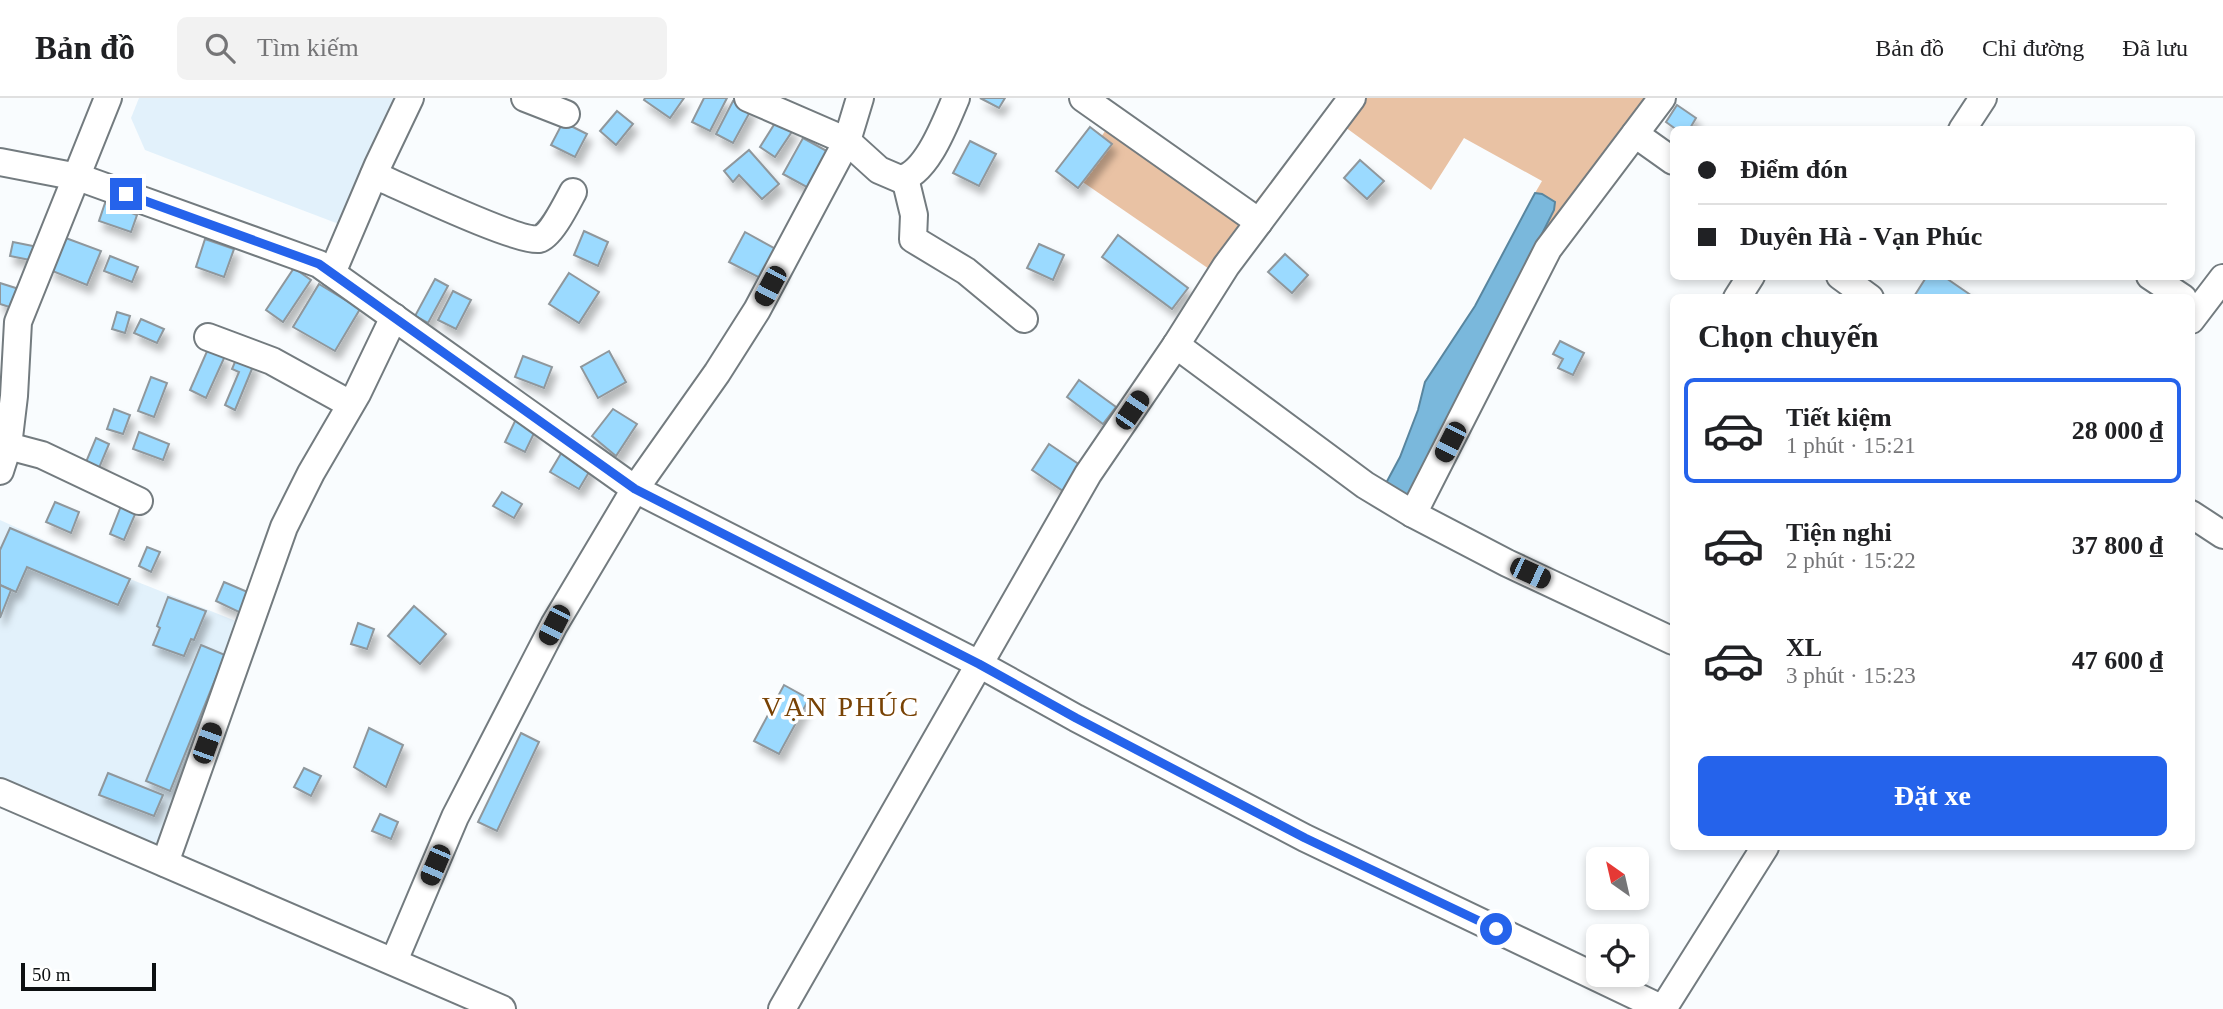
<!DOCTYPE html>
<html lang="vi">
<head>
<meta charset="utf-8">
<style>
  :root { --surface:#fff; --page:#f2f2f2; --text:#202124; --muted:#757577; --line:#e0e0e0; --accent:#2563eb }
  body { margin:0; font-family:"Times New Roman",serif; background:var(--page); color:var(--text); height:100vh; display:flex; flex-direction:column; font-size:26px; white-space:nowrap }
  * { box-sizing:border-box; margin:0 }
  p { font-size:23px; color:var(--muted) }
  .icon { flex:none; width:38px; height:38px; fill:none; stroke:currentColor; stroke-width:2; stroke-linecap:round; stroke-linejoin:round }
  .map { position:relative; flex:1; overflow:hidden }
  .side { position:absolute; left:1670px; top:196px; width:525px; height:556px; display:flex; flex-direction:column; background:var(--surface); border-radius:10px; box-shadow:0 4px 10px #0003 }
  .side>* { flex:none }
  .hud { position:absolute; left:1670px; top:28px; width:525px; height:154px; border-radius:10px; box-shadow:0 4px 10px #0003; display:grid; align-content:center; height:154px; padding:0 28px; background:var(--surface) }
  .needle { width:46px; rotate:326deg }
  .controls { position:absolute; left:1586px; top:749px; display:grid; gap:14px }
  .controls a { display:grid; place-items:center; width:63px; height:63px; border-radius:10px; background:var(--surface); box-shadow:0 4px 10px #0003; font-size:35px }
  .scale { position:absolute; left:21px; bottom:18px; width:135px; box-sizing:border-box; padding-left:7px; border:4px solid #0d1012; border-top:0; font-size:19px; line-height:24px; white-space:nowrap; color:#0d1012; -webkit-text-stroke:5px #fff; paint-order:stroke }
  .end { position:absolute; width:32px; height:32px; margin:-16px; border:9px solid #2563eb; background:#fff; box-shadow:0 0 0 4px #fff }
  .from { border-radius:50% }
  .car { position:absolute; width:21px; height:42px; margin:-21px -10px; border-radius:9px; box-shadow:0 0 5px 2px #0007; background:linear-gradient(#222 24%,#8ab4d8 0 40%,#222 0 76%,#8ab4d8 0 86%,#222 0) }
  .hud b { display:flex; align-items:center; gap:24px; height:66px; font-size:26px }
  .hud b+b { border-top:2px solid var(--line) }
  .hud i { width:18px; height:18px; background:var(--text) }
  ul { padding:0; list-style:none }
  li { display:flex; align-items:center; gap:21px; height:105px; margin:0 14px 10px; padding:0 14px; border:4px solid transparent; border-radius:10px }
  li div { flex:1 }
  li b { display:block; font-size:26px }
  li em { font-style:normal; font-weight:700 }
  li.active { border-color:var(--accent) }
  li>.icon { width:63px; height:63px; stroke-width:1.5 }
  h2 { padding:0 28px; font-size:32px; line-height:84px }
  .primary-button { display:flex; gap:14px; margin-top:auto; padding:14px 28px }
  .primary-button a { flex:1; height:80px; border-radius:10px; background:var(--accent); color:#fff; font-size:28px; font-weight:700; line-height:80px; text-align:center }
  header { display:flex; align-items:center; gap:42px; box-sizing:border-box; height:98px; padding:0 35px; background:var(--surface); border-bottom:2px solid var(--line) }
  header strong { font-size:33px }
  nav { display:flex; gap:38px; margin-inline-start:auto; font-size:24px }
  .search { width:490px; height:63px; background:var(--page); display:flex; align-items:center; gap:18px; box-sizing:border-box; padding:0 24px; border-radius:10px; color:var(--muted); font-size:26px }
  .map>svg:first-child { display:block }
  .built { fill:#e2f1fb }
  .green { fill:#e9c2a4 }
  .water { fill:#7ab8dc; stroke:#59869f; stroke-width:2 }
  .building { fill:#9bdaff; stroke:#8f979c; stroke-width:2; filter:url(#shadow) }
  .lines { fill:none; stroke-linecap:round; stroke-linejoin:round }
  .minor-casing { stroke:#737b7f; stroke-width:30 }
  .minor { stroke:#fff; stroke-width:26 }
  .route { stroke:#2563eb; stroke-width:9 }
  .labels { text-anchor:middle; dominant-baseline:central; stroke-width:7; stroke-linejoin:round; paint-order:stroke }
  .quarter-label { font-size:28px; letter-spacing:2px; fill:#784204; stroke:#fff }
</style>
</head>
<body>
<header>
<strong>Bản đồ</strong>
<div class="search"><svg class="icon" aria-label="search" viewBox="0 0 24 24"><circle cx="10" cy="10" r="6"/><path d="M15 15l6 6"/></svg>Tìm kiếm</div>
<nav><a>Bản đồ</a><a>Chỉ đường</a><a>Đã lưu</a></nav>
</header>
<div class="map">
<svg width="2223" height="911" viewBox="0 0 2223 911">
  <defs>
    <filter id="shadow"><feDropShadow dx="4.5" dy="8" stdDeviation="3.5" flood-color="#0004"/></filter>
  </defs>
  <rect width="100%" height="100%" fill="#f9fcfe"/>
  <g class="built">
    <polygon points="139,0 401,0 344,128 145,52 131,20"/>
    <polygon points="0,422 130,481 241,525 157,748 0,681"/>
  </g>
  <polygon class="green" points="1336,0 1650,0 1416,416 1554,112 1542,96 1535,95 1542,83 1464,40 1431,92 1345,29 1228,184 1074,78 1110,26 1251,109"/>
  <polygon class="water" points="1535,95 1542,96 1555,104 1554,112 1407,404 1385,387 1400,359 1418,312 1425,284 1475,208"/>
  <g class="building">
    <polygon points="645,0 684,0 670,20 644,2"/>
    <polygon points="704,0 727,0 710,33 692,24"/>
    <polygon points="980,0 1005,0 999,10"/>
    <polygon points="733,3 751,12 733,45 716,36"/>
    <polygon points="1677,7 1696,20 1689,32 1677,32 1666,24"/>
    <polygon points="617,13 633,26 616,47 600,33"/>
    <polygon points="777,22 793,32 775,59 760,49"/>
    <polygon points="563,24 587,36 575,59 551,47"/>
    <polygon points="1090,29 1112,46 1078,90 1056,73"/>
    <polygon points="803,40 834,57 814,93 783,76"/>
    <polygon points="970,43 996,56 979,88 953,75"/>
    <polygon points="749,52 779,86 762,101 739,77 733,84 724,73"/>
    <polygon points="1360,62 1384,83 1367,101 1344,80"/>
    <polygon points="105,105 137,117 131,134 99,123"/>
    <polygon points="584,133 608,144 598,168 574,157"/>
    <polygon points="745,134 781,154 766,183 729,164"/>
    <polygon points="1118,137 1188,190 1172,211 1102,159"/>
    <polygon points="63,139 101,153 87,187 50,172"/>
    <polygon points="205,141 234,151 224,179 196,169"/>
    <polygon points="13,144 38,149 35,163 10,158"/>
    <polygon points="1039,146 1064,157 1053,182 1027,170"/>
    <polygon points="1285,156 1308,177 1292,195 1268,174"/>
    <polygon points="110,158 138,169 132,184 104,173"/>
    <polygon points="294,170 311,182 283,224 266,212"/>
    <polygon points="569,175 599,194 579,225 549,206"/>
    <polygon points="1927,178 1943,178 1975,200 1913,200"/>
    <polygon points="435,181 448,188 428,225 415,218"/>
    <polygon points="0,185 22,192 16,211 0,206"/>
    <polygon points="319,186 360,211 335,253 293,229"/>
    <polygon points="453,193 471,202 456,231 438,222"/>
    <polygon points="117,214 130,218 125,235 112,231"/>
    <polygon points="141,221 164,231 157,245 134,235"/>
    <polygon points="1560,243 1584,255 1573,277 1558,270 1563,261 1553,256"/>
    <polygon points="208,251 225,258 206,300 190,292"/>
    <polygon points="609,253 626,284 598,300 581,269"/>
    <polygon points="523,258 552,269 544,290 515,279"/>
    <polygon points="237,259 254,266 235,312 225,307 239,274 232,271"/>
    <polygon points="151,279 167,285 154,319 138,313"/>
    <polygon points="1079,282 1116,309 1103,326 1067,299"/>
    <polygon points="114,311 130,317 123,336 107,331"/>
    <polygon points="613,311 637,326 616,358 592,338"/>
    <polygon points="516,321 536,331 525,354 505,344"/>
    <polygon points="139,334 169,346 163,362 133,351"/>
    <polygon points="96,340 109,346 99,370 86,364"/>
    <polygon points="1049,346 1080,367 1063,393 1032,372"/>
    <polygon points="563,352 592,369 579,391 550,374"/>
    <polygon points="502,394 522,406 514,420 493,408"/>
    <polygon points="55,404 79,414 71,435 46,424"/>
    <polygon points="121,408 136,414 124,442 110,436"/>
    <polygon points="10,430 130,481 118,507 27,469 16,494 0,487 0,452"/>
    <polygon points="147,449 160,454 151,474 139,468"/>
    <polygon points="224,484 250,495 241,515 216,503"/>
    <polygon points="0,487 11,492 0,520"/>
    <polygon points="168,499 206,513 194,542 191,541 184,558 153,547 160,530 157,528"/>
    <polygon points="414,508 446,536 420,566 388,538"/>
    <polygon points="358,525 374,531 367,551 351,546"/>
    <polygon points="201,547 225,557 170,693 146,683"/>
    <polygon points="784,587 809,601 779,656 754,643"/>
    <polygon points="369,630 403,647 386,689 354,669"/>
    <polygon points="521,635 539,644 497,733 478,724"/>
    <polygon points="304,670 321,678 311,698 294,689"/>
    <polygon points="108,675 163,697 154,718 99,697"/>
    <polygon points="380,716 398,724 391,741 372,733"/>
  </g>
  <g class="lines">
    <g class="minor-casing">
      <g id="minor">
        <polyline points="525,0 566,16"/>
        <path d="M748 0 847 43 879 72 900 81C927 76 946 23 956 0"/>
        <polyline points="1083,0 1259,124"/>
        <polyline points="1962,32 1983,0"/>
        <polyline points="1635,36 1673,63"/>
        <polyline points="0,64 78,79 319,166 635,391 979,566 1076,620 1305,740 1663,911"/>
        <path d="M374 77C400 88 519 145 539 141 551 138 567 105 573 94"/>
        <polyline points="905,80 914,117 913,141 966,173 1024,221"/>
        <polyline points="332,175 378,67 410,0"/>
        <polyline points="1840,178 1870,200"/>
        <polyline points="2150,178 2183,200"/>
        <polyline points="1737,200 1751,178"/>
        <polyline points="2191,222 2223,180"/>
        <polyline points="208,239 272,263 350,306"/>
        <polyline points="1176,247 1365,387 1413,416 1507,465 1673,543"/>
        <polyline points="8,348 42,357 139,403"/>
        <polyline points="0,373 8,348 14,298 18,224 108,0"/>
        <polyline points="1413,416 1548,151 1662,0"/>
        <polyline points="2191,416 2223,437"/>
        <polyline points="0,694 502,911"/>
        <polyline points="165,765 284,429 311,375 357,296 394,219"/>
        <polyline points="394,863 455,719 554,527 635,391 717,275 757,212 847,43 860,0"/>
        <polyline points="782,911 1088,376 1176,247 1226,168 1352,0"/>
        <polyline points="1663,911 1765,749"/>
      </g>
    </g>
    <use href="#minor" class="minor"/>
  </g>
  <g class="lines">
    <polyline class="route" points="126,96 319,166 635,391 979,566 1076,620 1305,740 1496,831"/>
  </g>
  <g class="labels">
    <g class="quarter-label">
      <text x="841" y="608">VẠN PHÚC</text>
    </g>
  </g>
</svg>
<div class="controls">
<a><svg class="needle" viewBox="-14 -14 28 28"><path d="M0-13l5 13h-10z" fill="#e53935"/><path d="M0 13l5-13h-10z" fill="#757577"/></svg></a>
<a><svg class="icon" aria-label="locate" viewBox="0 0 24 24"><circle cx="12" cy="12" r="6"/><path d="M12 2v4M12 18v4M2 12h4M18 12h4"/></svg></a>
</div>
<div class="scale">50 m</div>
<i class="end from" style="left:1496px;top:831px"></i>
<i class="end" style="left:126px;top:96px"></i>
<i class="car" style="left:770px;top:188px;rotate:208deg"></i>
<i class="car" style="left:1132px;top:312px;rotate:34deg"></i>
<i class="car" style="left:1450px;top:344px;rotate:207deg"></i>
<i class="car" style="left:1530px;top:475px;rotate:115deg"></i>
<i class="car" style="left:554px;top:527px;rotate:207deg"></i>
<i class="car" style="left:207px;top:645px;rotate:20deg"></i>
<i class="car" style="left:435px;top:767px;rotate:203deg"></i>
<div class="hud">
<b><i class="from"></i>Điểm đón</b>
<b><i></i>Duyên Hà - Vạn Phúc</b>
</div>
<section class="side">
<h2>Chọn chuyến</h2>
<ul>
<li class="active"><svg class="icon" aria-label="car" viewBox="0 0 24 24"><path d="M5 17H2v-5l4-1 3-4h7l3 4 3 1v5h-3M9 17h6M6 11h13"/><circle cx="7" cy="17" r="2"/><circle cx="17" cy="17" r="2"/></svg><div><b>Tiết kiệm</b><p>1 phút · 15:21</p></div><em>28 000 ₫</em></li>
<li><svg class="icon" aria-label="car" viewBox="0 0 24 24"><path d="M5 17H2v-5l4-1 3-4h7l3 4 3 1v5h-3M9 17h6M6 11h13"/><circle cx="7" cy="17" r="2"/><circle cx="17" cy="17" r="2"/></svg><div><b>Tiện nghi</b><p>2 phút · 15:22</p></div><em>37 800 ₫</em></li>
<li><svg class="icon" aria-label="car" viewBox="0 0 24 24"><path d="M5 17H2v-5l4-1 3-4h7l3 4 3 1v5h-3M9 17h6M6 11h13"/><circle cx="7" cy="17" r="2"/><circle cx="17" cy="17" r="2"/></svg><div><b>XL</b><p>3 phút · 15:23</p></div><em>47 600 ₫</em></li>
</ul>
<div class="primary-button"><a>Đặt xe</a></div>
</section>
</div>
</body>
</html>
